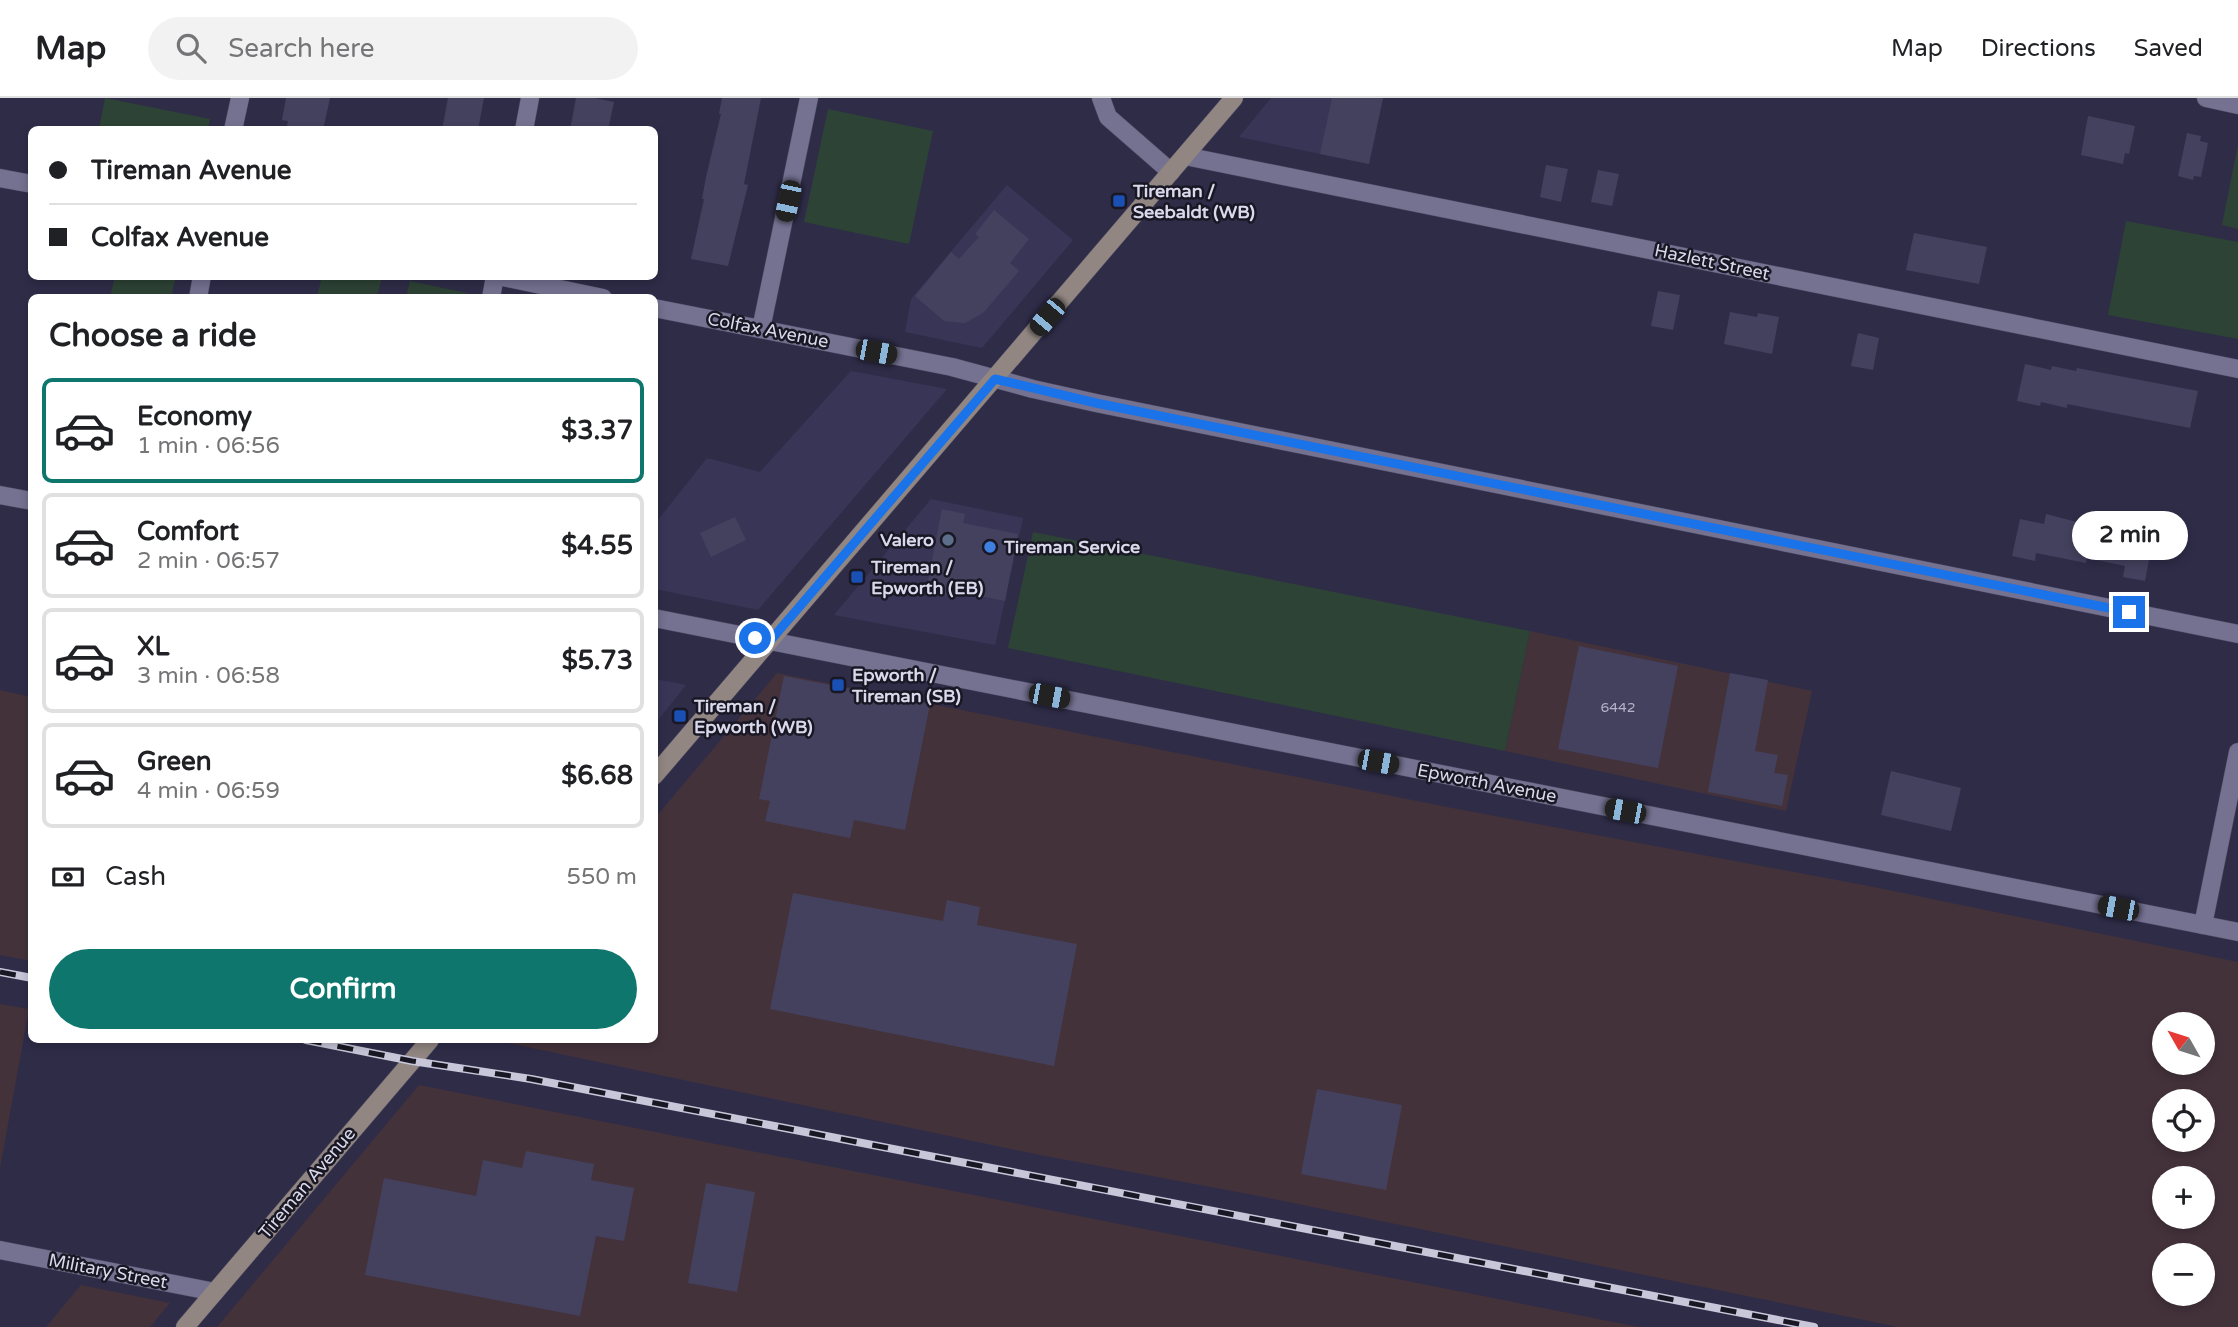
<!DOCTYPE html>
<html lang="en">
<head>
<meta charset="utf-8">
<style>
  :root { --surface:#fff; --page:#f2f2f2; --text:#202124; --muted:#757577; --line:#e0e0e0; --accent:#0f766e }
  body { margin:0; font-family:"Varela Round",sans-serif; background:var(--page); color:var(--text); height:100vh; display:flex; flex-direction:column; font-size:26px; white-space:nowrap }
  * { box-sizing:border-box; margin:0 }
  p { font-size:23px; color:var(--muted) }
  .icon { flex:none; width:38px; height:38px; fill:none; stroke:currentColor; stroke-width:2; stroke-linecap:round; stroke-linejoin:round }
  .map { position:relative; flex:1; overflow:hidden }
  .side { position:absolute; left:28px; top:196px; width:630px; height:749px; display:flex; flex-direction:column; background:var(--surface); border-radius:10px; box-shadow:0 4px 10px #0003 }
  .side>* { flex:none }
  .banner { position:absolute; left:28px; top:28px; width:630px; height:154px; border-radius:10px; box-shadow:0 4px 10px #0003; display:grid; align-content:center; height:154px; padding:0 21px; background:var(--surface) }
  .needle { width:46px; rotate:309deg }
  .fabs { position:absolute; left:2152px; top:914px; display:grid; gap:14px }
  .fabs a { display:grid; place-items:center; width:63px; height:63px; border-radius:50%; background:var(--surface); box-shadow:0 4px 10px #0003; font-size:35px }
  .end { position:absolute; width:32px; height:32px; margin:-16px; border:9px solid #1a73e8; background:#fff; box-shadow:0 0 0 4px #fff }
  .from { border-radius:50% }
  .bubble { position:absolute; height:49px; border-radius:24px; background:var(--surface); box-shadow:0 4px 10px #0003; font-size:23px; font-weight:700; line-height:49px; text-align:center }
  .car { position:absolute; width:21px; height:42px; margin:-21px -10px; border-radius:9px; box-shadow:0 0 5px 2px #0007; background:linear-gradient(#222 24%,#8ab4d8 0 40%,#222 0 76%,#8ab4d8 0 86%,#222 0) }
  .banner b { display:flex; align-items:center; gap:24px; height:66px; font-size:26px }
  .banner b+b { border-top:2px solid var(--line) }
  .banner i { width:18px; height:18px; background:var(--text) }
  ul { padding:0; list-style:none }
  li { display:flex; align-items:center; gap:21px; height:105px; margin:0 14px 10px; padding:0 7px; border:4px solid var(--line); border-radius:10px }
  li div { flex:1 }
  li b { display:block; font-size:26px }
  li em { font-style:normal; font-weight:700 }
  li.active { border-color:var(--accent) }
  li>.icon { width:63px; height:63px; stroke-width:1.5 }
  h2 { padding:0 21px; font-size:32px; line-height:84px }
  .pay { display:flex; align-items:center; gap:18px; height:77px; padding:0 21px; font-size:26px }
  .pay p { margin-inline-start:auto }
  .cta { display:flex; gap:14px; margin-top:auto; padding:14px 21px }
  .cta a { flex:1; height:80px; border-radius:42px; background:var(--accent); color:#fff; font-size:28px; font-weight:700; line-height:80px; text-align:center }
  header { display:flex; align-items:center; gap:42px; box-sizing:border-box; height:98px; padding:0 35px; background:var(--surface); border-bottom:2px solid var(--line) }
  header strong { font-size:33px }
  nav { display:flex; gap:38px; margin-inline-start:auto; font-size:24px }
  .search { width:490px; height:63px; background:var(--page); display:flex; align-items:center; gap:18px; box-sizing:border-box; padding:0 24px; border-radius:38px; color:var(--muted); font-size:26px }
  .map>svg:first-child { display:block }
  .built { fill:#393557 }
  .industrial { fill:#44323b; fill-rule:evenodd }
  .green { fill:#2d4335 }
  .building { fill:#44415e }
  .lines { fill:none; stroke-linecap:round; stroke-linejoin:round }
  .street-casing { stroke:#4a475e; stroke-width:19 }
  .secondary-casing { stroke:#4a475e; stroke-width:19 }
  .street { stroke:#747191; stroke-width:18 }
  .secondary { stroke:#918682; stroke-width:18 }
  .rail-casing { stroke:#c8c7da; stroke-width:8 }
  .rail { stroke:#181723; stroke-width:5; stroke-dasharray:16; stroke-linecap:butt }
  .route { stroke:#1a73e8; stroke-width:9 }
  .transit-dot { fill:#1a4fb4; stroke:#181723; stroke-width:2.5 }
  .service-dot { fill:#5c6f8a; stroke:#181723; stroke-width:2.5 }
  .shop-dot { fill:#3f7fe0; stroke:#181723; stroke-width:2.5 }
  .labels { text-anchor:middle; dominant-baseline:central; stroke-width:5; stroke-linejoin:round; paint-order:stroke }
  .number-label { font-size:14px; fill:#b4b3c8 }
  .poi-label { font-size:18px; font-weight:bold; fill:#dad9eb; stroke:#181723; text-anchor:start }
  .street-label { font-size:18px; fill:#dad9eb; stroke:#181723 }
</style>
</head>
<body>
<header>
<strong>Map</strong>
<div class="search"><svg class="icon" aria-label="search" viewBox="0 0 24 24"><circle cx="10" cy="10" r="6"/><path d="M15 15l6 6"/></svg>Search here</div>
<nav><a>Map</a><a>Directions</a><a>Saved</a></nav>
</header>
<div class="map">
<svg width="2238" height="1229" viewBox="0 0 2238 1229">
  <rect width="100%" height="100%" fill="#2f2c48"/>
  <g class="built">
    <polygon points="1271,0 1383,0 1369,66 1239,39"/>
    <polygon points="1007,87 1073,142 982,250 905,234 911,201"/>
    <polygon points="851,273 947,291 758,512 655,491 654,427 707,360 760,374"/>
    <polygon points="931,401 1023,420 995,547 834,517"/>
    <polygon points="655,581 686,587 655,626 654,581"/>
  </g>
  <g class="industrial">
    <polygon points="1530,533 1812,593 1786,713 1505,653"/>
    <path d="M777 575 1447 709 1874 789 2238 864V1229H1898L1264 1099 1035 1056 494 942H654L655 720ZM2165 926H2203V964H2165ZM2165 1003H2203V1041H2165ZM2165 1080H2203V1118H2165ZM2165 1157H2203V1195H2165Z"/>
    <polygon points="0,592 31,599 31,863 0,857"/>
    <polygon points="0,906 29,911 0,1070"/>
    <polygon points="419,987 1639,1229 217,1229"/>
    <polygon points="81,1187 170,1205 150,1229 46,1229"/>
  </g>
  <g class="green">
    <polygon points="105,0 210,21 208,31 99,31"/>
    <polygon points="828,11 933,33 909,146 804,124"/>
    <polygon points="2238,46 2238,131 2222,127"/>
    <polygon points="2126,123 2238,144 2238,241 2108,217"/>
    <polygon points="322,178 382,178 382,179 377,199 317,199"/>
    <polygon points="115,179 115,178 176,179 171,199 110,199"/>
    <polygon points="410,183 467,195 466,199 406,199"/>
    <polygon points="1033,434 1530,533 1505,653 1008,550"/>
  </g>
  <g class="building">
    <polygon points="286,0 330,0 323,32 286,32 288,23 282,22"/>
    <polygon points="448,0 484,0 478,32 442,32"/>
    <polygon points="576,0 595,0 614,4 608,32 570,32"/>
    <polygon points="722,0 761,0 744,86 748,87 728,168 691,161 704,101 702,101 706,79 721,16 719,16"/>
    <polygon points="1332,0 1383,0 1369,66 1320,56"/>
    <polygon points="2088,18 2135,28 2129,56 2125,55 2123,66 2081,57"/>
    <polygon points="2187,35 2201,38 2200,43 2208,45 2201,79 2194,78 2193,82 2178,78"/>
    <polygon points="1546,67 1568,71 1561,104 1540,99"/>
    <polygon points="1598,72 1619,76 1612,108 1591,104"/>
    <polygon points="994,112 1029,141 1010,165 1019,173 983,215 965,225 944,223 915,198 951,154 959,161 979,139 975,136"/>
    <polygon points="1914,135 1987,149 1979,186 1906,172"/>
    <polygon points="1658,193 1680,197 1673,232 1651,228"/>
    <polygon points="1730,214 1757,219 1758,215 1779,219 1772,256 1724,246"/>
    <polygon points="1858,235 1879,240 1873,272 1851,268"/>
    <polygon points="2025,266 2051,272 2052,268 2076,273 2077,270 2198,293 2190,330 2067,306 2067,310 2041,304 2040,308 2017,303"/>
    <polygon points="942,411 965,416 963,425 1018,436 1005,503 950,492 949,498 926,493"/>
    <polygon points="2046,416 2096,429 2097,424 2119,429 2117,439 2152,446 2145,483 2123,479 2125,468 2087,460 2086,465 2036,455 2035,463 2012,458 2020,421 2044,426"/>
    <polygon points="735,419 746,442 711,459 700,435"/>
    <polygon points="1579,548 1678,568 1658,670 1558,651"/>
    <polygon points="1730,575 1768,582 1755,653 1778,657 1774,675 1788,677 1782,708 1708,694"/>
    <polygon points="784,578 930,606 905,732 854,722 850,740 765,723 770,703 759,701"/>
    <polygon points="1891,673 1961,690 1951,733 1881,717"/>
    <polygon points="793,795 943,823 947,802 980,809 977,827 1077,846 1054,968 770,911"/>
    <polygon points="1317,991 1402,1007 1386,1092 1301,1076"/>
    <polygon points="526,1053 594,1066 591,1082 634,1090 624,1143 596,1138 580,1218 365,1177 384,1080 476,1098 483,1062 522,1070"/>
    <polygon points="706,1085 755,1094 737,1194 688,1185"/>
  </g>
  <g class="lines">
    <g class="street-casing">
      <g id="street">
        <polyline points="1101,0 1108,19 1171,74"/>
        <polyline points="2206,0 2238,7"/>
        <polyline points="233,32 240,0"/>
        <polyline points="524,32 530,0"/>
        <polyline points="1185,58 2238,271"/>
        <polyline points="0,80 32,86"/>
        <polyline points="498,178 603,200"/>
        <polyline points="198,200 202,178"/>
        <polyline points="491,200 495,178"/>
        <polyline points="654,210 952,269 1033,291 1096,305 2238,536"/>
        <polyline points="761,231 809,0"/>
        <polyline points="0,397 32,403"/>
        <polyline points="654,520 2238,834"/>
        <polyline points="2203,827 2238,654"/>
        <polyline points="0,1152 215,1194"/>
      </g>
    </g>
    <g class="secondary-casing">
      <g id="secondary">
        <polyline points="654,678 1234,0"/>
        <polyline points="185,1229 430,942"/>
      </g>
    </g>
    <use href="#street" class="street"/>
    <use href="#secondary" class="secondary"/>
    <g class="rail-casing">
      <g id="rail">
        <polyline points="0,874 32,880"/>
        <polyline points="306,942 412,963 531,981 1814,1229"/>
      </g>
    </g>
    <use href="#rail" class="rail"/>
  </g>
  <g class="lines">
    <polyline class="route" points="755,540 770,543 995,281 1096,305 2129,514"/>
  </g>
  <g class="transit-dot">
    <rect x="1112" y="96" width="14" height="14" rx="3.5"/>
    <rect x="850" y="472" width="14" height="14" rx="3.5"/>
    <rect x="831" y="580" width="14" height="14" rx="3.5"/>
    <rect x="673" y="611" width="14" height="14" rx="3.5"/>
  </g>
  <circle class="service-dot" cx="948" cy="442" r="7"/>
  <circle class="shop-dot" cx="990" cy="449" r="7"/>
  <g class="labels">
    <g class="number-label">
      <text x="1618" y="609">6442</text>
    </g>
    <g class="poi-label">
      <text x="1133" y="93">Tireman /<tspan x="1133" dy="21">Seebaldt (WB)</tspan></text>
      <text x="934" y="442" text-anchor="end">Valero</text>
      <text x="1004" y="449">Tireman Service</text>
      <text x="871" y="469">Tireman /<tspan x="871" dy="21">Epworth (EB)</tspan></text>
      <text x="852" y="577">Epworth /<tspan x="852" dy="21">Tireman (SB)</tspan></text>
      <text x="694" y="608">Tireman /<tspan x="694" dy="21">Epworth (WB)</tspan></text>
    </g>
    <g class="street-label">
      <text transform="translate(1712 164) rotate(12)">Hazlett Street</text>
      <text transform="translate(768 232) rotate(11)">Colfax Avenue</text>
      <text transform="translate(1487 685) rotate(11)">Epworth Avenue</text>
      <text transform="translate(307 1085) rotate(-50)">Tireman Avenue</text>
      <text transform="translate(108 1173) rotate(11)">Military Street</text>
    </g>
  </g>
</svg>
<div class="fabs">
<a><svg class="needle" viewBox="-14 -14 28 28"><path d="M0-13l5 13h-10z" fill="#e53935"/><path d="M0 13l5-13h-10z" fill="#757577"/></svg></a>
<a><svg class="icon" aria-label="locate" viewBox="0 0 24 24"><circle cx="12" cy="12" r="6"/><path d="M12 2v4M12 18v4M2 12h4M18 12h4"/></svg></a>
<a>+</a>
<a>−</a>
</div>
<i class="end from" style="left:755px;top:540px"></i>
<i class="end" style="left:2129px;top:514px"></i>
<div class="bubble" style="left:2072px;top:413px;width:116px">2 min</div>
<i class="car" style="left:788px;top:103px;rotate:192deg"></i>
<i class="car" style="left:1047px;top:219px;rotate:220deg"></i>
<i class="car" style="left:876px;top:254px;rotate:101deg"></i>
<i class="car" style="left:1049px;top:598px;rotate:101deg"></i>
<i class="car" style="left:1378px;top:664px;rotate:101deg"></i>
<i class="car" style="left:1625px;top:713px;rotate:281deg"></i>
<i class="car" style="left:2118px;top:810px;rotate:281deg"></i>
<div class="banner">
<b><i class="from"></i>Tireman Avenue</b>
<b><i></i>Colfax Avenue</b>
</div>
<section class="side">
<h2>Choose a ride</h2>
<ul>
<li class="active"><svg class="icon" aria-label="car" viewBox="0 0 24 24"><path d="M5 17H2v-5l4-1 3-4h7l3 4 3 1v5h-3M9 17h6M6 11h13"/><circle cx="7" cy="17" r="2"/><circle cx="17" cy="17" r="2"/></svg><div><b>Economy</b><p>1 min · 06:56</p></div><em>$3.37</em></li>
<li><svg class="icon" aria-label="car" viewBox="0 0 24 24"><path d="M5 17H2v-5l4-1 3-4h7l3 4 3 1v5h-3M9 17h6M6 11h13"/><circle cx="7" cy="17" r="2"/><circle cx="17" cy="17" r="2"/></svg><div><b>Comfort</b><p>2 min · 06:57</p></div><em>$4.55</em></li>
<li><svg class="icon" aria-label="car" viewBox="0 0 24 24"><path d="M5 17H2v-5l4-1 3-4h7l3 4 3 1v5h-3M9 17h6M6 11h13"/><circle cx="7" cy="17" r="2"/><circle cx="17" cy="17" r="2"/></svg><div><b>XL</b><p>3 min · 06:58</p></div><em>$5.73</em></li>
<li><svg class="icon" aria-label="car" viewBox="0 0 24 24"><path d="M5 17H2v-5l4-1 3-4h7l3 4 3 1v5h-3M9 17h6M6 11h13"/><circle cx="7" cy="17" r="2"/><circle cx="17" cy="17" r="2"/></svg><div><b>Green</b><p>4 min · 06:59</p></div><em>$6.68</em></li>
</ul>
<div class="pay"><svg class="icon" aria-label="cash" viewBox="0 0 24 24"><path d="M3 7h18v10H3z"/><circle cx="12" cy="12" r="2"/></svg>Cash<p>550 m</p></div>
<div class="cta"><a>Confirm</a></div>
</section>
</div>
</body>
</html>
